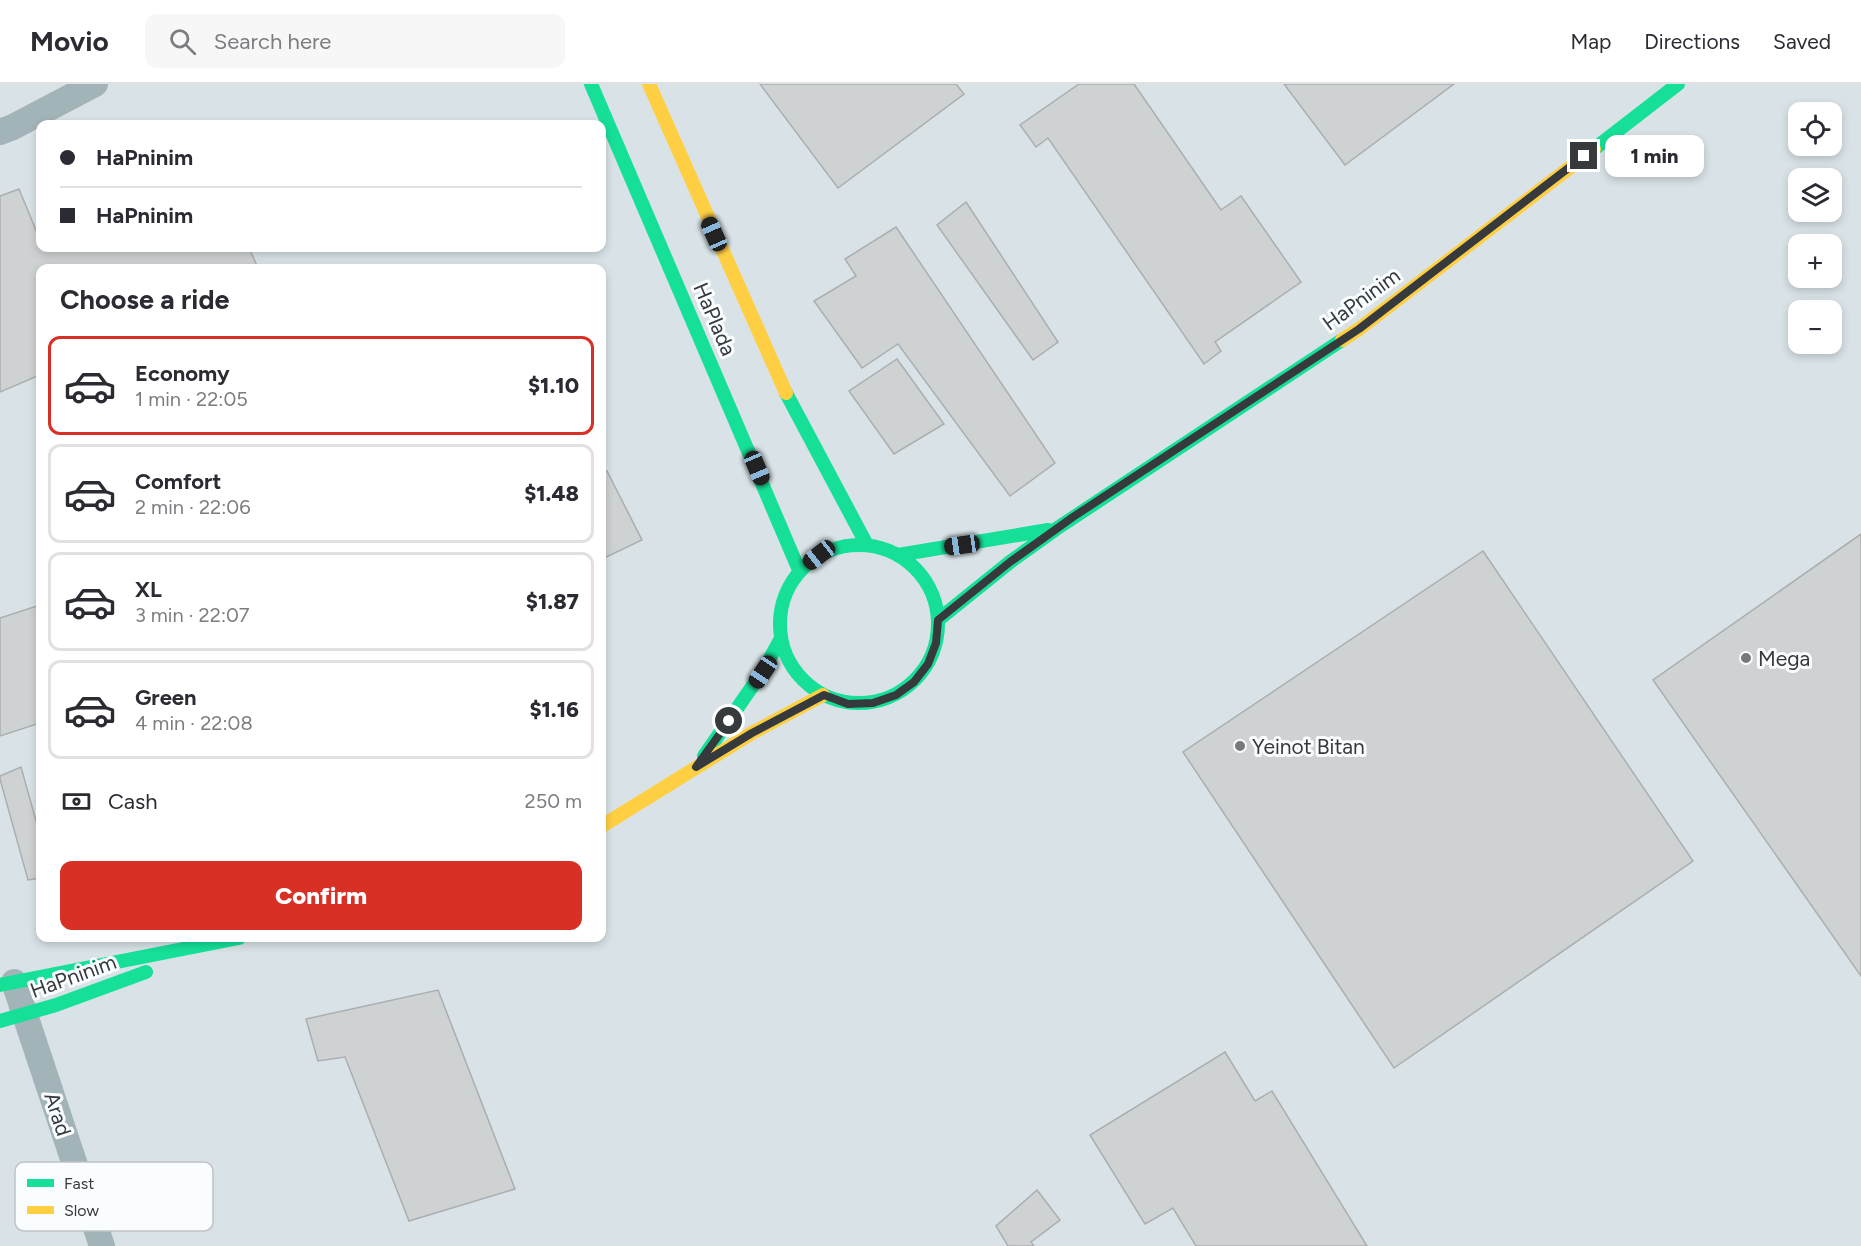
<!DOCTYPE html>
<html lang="en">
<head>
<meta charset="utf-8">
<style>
  :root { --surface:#fff; --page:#f7f7f7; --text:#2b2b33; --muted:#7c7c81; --line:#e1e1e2; --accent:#d93025 }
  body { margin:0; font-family:Figtree,sans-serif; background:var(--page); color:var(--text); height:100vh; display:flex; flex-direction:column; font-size:22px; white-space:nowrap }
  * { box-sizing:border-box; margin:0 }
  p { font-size:20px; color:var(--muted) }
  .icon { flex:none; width:33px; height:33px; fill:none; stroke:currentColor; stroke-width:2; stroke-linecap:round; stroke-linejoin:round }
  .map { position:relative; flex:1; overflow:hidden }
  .side { position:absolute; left:36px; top:180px; width:570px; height:678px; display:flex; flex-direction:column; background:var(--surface); border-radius:12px; box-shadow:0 3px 9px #0003 }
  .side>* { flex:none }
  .hud { position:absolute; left:36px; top:36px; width:570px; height:132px; border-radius:12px; box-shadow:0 3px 9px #0003; display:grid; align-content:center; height:132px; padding:0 24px; background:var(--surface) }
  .controls { position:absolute; left:1788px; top:18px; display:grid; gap:12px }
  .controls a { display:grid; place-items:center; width:54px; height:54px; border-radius:12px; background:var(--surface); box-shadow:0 3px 9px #0003; font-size:30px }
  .end { position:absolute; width:27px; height:27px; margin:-14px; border:8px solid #373a3c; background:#fff; box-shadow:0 0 0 3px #fff }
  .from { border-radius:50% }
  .bubble { position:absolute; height:42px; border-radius:12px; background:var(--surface); box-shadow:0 3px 9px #0003; font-size:20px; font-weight:800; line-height:42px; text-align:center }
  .car { position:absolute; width:18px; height:36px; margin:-18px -9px; border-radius:8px; box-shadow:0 0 4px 2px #0007; background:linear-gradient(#222 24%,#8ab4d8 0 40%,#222 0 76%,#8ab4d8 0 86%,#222 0) }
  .hud b { display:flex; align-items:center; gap:21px; height:57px; font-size:22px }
  .hud b+b { border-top:2px solid var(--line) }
  .hud i { width:15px; height:15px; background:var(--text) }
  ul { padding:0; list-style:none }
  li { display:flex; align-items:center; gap:18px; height:99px; margin:0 12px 9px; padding:0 12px; border:3px solid var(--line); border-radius:12px }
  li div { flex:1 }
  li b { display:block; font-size:22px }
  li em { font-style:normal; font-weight:800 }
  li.current { border-color:var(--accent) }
  li>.icon { width:54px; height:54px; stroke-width:1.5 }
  h2 { padding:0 24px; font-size:27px; line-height:72px }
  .pay { display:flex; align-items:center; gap:15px; height:66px; padding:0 24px; font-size:22px }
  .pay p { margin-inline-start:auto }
  .cta { display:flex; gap:12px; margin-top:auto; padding:12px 24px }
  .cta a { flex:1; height:69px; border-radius:12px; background:var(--accent); color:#fff; font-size:24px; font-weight:800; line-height:69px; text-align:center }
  header { display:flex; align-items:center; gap:36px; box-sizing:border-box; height:84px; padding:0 30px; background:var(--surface); border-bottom:2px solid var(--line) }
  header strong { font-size:28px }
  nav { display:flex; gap:33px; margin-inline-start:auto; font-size:21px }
  .search { width:420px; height:54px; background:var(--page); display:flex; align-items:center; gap:15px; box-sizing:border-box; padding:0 21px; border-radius:12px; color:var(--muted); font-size:22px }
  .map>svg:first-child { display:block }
  .built { fill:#d9e3e7; fill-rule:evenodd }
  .building { fill:#cfd2d3; stroke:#abaeaf; stroke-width:1.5 }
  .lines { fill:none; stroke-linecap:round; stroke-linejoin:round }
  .street { stroke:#a3b4b9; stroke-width:26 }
  .fast { stroke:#16e098; stroke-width:14 }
  .slow { stroke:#ffcf43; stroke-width:14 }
  .route { stroke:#373a3c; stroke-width:8 }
  .poi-dot { fill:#767a7b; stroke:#fafdff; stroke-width:2 }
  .labels { text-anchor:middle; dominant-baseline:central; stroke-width:6; stroke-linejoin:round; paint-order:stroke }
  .street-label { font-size:21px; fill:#373a3c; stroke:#fafdff }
  .poi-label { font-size:21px; fill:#373a3c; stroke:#fafdff; text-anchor:start }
  .key { fill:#fafdff; stroke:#c0c2c4; stroke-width:1.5 }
  .key-label { font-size:16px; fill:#373a3c }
</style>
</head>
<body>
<header>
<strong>Movio</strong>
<div class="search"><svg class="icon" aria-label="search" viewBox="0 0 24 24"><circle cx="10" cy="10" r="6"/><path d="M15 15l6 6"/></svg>Search here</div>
<nav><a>Map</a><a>Directions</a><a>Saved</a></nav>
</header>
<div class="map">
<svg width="1861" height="1162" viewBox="0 0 1861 1162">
  <rect width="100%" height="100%" fill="#ecf0f1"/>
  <path class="built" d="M0 0H1861V1162H0ZM1798 28H1832V62H1798ZM40 40H602V164H40ZM1798 94H1832V128H1798ZM1798 160H1832V194H1798ZM40 184H602V854H40ZM1798 226H1832V260H1798Z"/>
  <g class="building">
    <polygon points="760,0 956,0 964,10 838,104"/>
    <polygon points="1079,0 1134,0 1221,126 1241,112 1301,198 1215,258 1221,267 1204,280 1048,54 1036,63 1020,41"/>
    <polygon points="1284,0 1454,0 1345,81"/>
    <polygon points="19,105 40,156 40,164 249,164 258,184 40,184 40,291 0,308 0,112"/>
    <polygon points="966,118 1058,258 1033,276 937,141"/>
    <polygon points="896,143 1055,379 1010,412 898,260 862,284 814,217 856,192 845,175"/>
    <polygon points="897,275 944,340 894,370 849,307"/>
    <polygon points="607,387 642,456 602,475 602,389"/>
    <polygon points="1861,450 1861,892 1653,596"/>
    <polygon points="1483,467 1693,777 1394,984 1183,668"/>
    <polygon points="40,521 40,639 0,652 0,534"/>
    <polygon points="21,683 40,751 40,794 28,796 0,695 0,692"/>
    <polygon points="438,906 515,1105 409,1137 345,973 318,977 306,935"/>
    <polygon points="1225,968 1255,1017 1272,1007 1367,1162 1196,1162 1173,1124 1145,1140 1090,1051"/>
    <polygon points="1037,1106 1060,1136 1031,1158 1034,1162 1008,1162 996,1142"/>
  </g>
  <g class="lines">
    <g class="street">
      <polyline points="0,48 13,43 95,0"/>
      <polyline points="14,898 102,1162"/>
    </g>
    <g class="fast">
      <polyline points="591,0 799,486"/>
      <polyline points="1594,65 1678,0"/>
      <polyline points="786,309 867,461"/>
      <circle cx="859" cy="540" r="79"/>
      <polyline points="898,471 1048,446"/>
      <polyline points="938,536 1010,478 1056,445 1342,256"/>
      <polyline points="704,672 763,587 780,556"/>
      <polyline points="0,901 239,854"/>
      <polyline points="0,937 56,921 146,888"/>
    </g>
    <g class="slow">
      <polyline points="649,0 786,309"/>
      <polyline points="1342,256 1359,245 1594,65"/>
      <polyline points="602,742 752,649 823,611"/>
    </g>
  </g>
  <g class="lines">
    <polyline class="route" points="729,637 696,683 752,649 824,611 848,620 873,619 896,611 914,598 928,580 936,559 938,536 1010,478 1073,433 1359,245 1584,72"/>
  </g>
  <g class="poi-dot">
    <circle cx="1746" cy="574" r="6"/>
    <circle cx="1240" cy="662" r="6"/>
  </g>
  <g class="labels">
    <g class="street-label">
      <text transform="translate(1361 215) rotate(-36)">HaPninim</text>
      <text transform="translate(715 235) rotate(67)">HaPlada</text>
      <text transform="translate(73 892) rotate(-20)">HaPninim</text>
      <text transform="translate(58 1030) rotate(72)">Arad</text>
    </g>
    <g class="poi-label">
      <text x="1758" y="574">Mega</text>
      <text x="1252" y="662">Yeinot Bitan</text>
    </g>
  </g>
  <rect x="15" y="1078" width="198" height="69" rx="9" class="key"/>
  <rect x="27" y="1095" width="27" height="8" fill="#16e098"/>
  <rect x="27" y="1122" width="27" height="8" fill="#ffcf43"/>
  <g class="key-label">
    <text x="64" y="1105">Fast</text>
    <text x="64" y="1132">Slow</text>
  </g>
</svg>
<div class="controls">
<a><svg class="icon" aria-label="locate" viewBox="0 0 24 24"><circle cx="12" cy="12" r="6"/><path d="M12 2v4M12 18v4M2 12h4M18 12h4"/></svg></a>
<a><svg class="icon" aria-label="layers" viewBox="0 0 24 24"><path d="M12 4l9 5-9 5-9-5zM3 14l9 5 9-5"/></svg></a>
<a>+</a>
<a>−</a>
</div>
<i class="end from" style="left:729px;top:637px"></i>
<i class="end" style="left:1584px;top:72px"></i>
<div class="bubble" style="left:1605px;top:51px;width:99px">1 min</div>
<i class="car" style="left:714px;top:150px;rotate:336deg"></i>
<i class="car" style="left:757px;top:384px;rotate:157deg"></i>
<i class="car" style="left:962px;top:461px;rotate:262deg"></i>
<i class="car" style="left:819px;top:471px;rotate:232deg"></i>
<i class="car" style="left:763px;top:588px;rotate:214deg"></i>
<div class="hud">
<b><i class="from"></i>HaPninim</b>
<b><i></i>HaPninim</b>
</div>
<section class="side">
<h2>Choose a ride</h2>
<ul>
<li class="current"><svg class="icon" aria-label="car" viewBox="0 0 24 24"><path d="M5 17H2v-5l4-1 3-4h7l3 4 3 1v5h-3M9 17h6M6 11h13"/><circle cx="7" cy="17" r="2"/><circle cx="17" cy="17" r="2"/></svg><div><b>Economy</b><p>1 min · 22:05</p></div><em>$1.10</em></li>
<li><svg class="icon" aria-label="car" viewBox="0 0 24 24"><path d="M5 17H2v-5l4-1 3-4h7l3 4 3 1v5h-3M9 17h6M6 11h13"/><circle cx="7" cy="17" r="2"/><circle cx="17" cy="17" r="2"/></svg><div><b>Comfort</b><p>2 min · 22:06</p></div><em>$1.48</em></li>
<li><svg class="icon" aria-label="car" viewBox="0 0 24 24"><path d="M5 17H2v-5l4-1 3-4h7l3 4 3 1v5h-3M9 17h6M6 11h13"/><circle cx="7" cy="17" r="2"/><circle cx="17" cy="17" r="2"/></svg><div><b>XL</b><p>3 min · 22:07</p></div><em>$1.87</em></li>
<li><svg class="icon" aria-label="car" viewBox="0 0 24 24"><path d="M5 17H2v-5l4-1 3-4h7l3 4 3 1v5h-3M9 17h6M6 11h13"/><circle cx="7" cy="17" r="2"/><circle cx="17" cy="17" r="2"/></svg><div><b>Green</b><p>4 min · 22:08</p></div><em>$1.16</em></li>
</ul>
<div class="pay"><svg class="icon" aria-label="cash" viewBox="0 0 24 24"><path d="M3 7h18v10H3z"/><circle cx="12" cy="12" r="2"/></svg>Cash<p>250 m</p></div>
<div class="cta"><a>Confirm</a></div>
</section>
</div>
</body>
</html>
